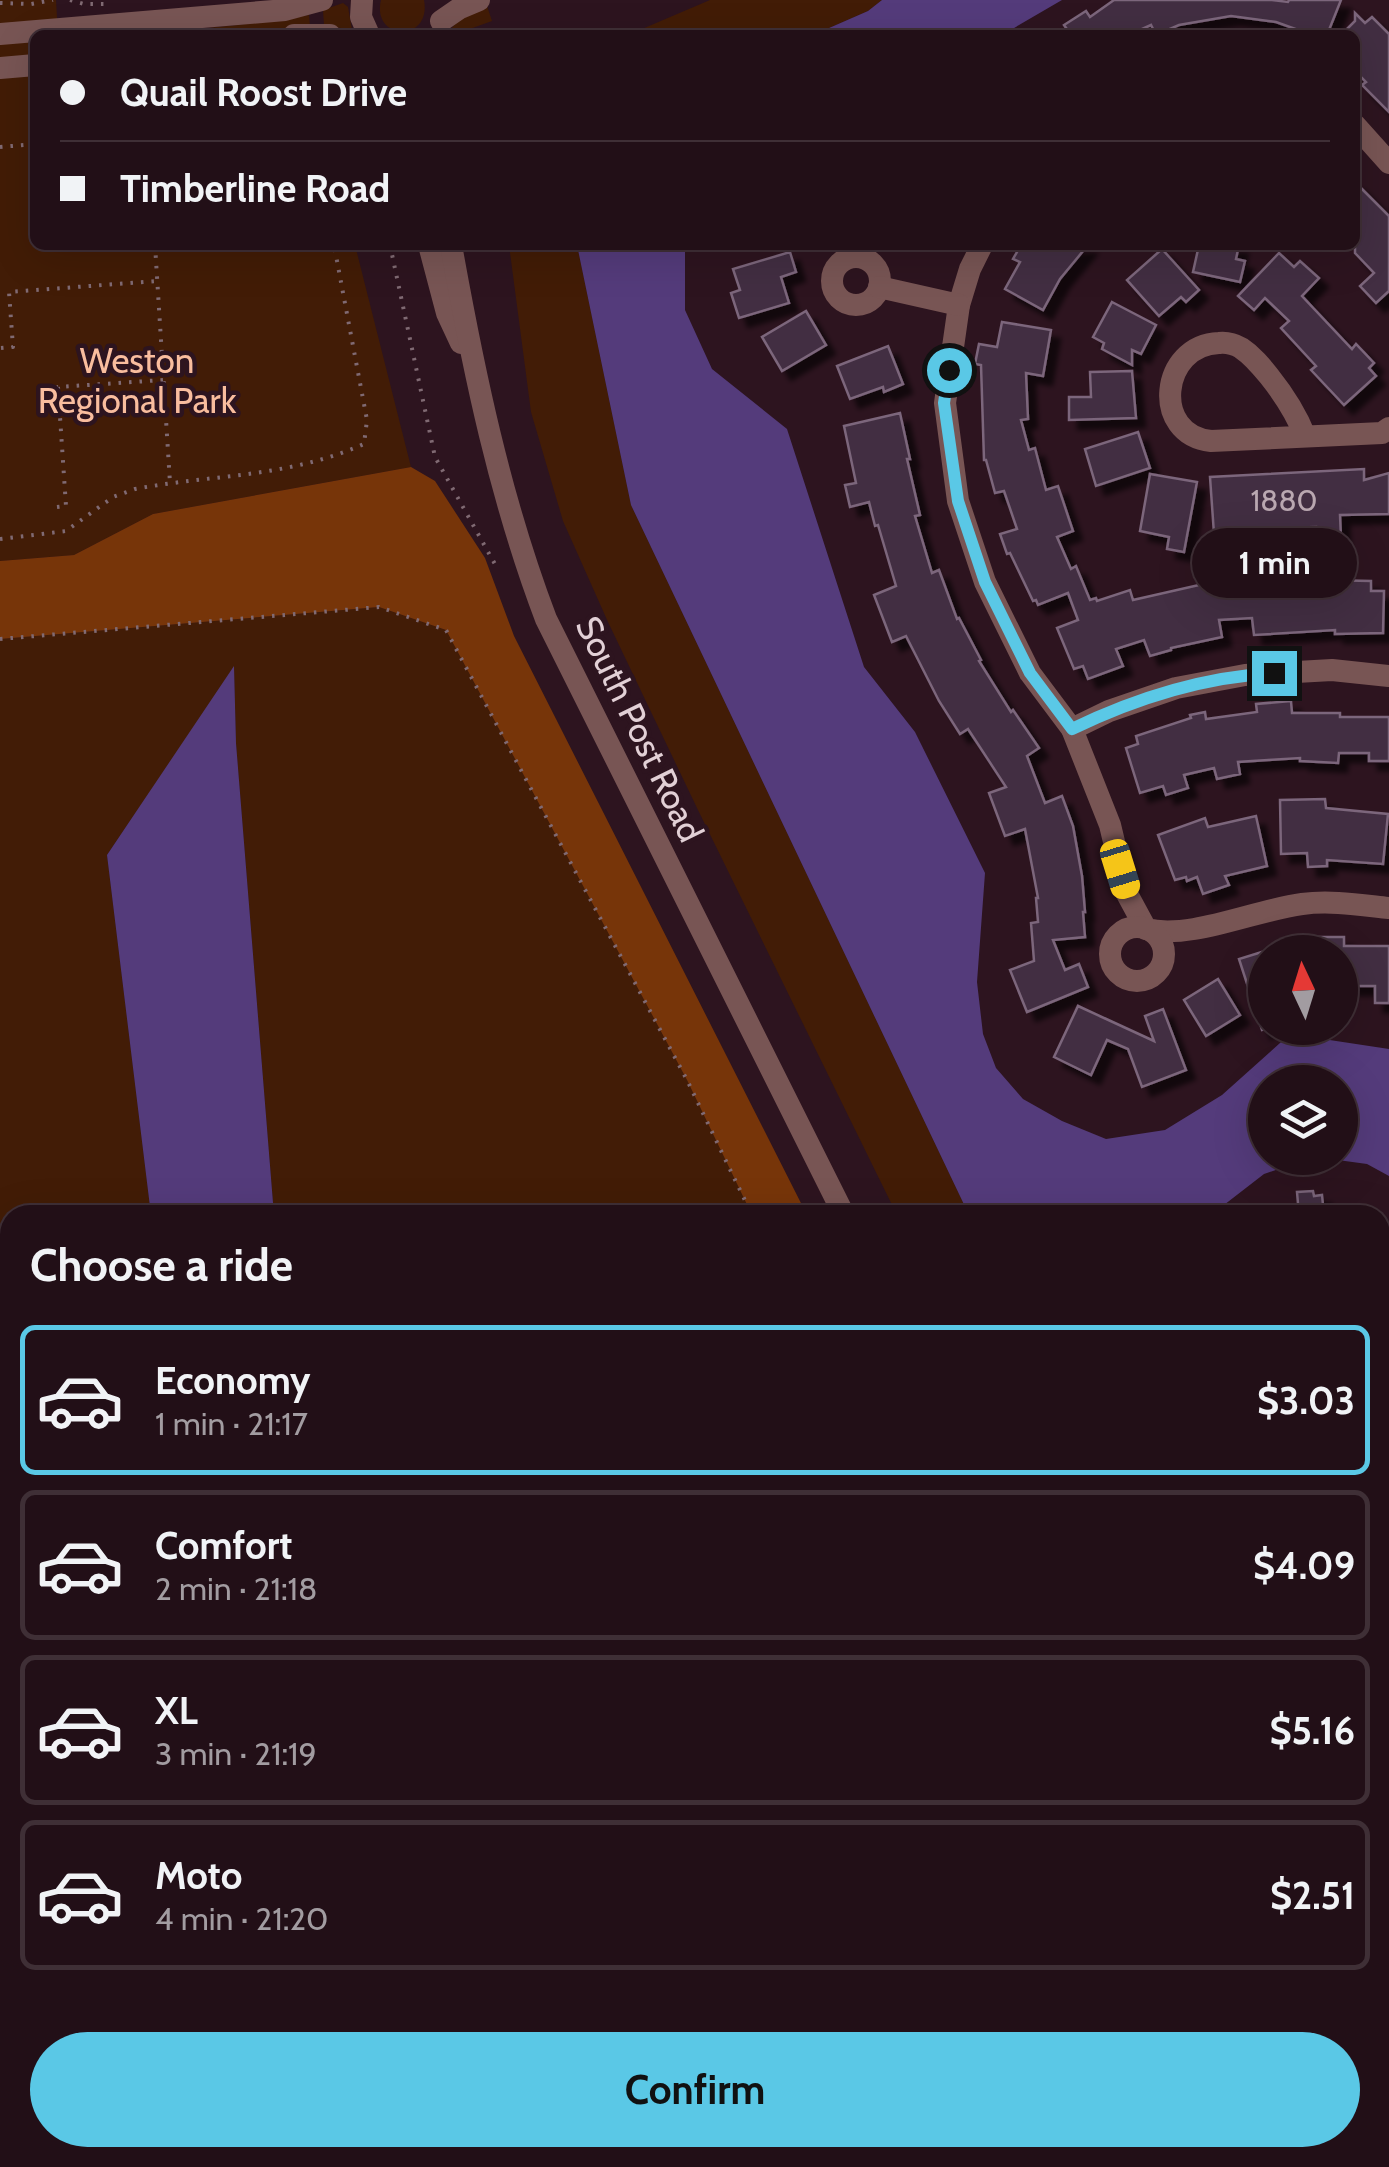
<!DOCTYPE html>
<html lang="en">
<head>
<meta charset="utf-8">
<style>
  :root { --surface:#220f17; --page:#2e1d24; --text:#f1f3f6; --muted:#a29ca1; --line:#3f2f36; --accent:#5ac8e6 }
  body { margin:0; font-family:Cabin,sans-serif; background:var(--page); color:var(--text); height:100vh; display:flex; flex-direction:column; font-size:38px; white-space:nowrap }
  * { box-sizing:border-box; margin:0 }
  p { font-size:32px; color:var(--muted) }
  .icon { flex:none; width:55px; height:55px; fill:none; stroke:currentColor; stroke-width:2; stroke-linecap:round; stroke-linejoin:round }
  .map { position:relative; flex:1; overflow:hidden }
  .drawer { position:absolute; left:0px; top:1205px; width:1390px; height:962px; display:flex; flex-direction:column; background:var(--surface); border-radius:30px 30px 0 0; box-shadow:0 10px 40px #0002,0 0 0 2px var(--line) }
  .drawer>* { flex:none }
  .guide { position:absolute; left:30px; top:30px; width:1330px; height:220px; border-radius:15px; box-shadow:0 10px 40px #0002,0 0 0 2px var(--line); display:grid; align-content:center; height:220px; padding:0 30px; background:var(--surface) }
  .needle { width:65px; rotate:356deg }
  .tools { position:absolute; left:1248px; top:935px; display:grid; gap:20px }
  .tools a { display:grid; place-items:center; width:110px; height:110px; border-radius:50%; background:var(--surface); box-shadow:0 10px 40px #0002,0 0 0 2px var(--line); font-size:50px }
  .end { position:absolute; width:45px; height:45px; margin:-22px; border:12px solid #5ac8e6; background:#111; box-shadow:0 0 0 5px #111 }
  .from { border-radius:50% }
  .bubble { position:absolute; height:70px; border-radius:35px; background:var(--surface); box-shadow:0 10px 40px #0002,0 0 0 2px var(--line); font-size:32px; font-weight:700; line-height:70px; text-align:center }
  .car { position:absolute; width:30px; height:60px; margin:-30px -15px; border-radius:12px; box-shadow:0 0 8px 2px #0007; background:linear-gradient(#f5c518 24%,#345 0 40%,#f5c518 0 76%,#345 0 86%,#f5c518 0) }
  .guide b { display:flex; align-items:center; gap:35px; height:95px; font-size:38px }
  .guide b+b { border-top:2px solid var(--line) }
  .guide i { width:25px; height:25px; background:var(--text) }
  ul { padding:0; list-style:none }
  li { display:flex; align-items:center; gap:30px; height:150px; margin:0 20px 15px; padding:0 10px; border:5px solid var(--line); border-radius:15px }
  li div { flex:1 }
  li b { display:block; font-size:38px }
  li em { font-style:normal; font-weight:700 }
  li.current { border-color:var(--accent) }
  li>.icon { width:90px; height:90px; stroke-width:1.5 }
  h2 { padding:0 30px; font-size:45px; line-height:120px }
  .primary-button { display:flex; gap:20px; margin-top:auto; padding:20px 30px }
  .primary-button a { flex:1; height:115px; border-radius:60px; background:var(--accent); color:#111; font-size:40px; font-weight:700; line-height:115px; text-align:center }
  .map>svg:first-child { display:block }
  .green { fill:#421c06 }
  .forest { fill:#773509 }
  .water { fill:#543b7b }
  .building { fill:#422f42; stroke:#7c667b; stroke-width:2.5; filter:url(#shadow) }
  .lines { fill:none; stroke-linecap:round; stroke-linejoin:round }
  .path { stroke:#806a73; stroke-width:4; stroke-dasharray:2.5 8; stroke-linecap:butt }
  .minor { stroke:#785554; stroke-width:22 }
  .route { stroke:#5ac8e6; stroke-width:12 }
  .labels { text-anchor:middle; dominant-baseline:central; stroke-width:9; stroke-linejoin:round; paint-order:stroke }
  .number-label { font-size:30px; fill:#baa8b1 }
  .park-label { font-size:35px; fill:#f9bd9e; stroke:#2d141f }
  .street-label { font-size:35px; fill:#e2d0d6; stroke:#2d141f }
</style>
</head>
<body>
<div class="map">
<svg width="1389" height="2167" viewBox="0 0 1389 2167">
  <defs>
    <filter id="shadow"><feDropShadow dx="9" dy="9" stdDeviation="2.5" flood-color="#0009"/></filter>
  </defs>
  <rect width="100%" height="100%" fill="#2d141f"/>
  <g class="green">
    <polygon points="0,0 56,0 58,35 35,35 35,245 355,245 411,467 153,514 74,555 0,561"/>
    <path d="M381 0H424C432 43 371 41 381 0Z"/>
    <polygon points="710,0 882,0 868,11 813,35 628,35"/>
    <polygon points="343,3 348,7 352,30 324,25 323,10"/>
    <polygon points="487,6 492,21 453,35 446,35 460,18"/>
    <polygon points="309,15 310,26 224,35 133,35 238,25"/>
    <polygon points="509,245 577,245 631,505 969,1215 897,1215 698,810 608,622 563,521 531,412"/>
    <polygon points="379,607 446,630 687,1080 752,1215 274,1215 236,743 234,668 107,855 151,1215 10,1215 10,1647 0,1646 0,639"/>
    <polygon points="0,1954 10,1957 10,2158 283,2158 292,2167 0,2167"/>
    <polygon points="1380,2025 1389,2042 1389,2167 1375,2167 1370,2158 1380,2158"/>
    <polygon points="349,2158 1207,2158 1211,2167 347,2167"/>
  </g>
  <g class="forest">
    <polygon points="411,467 435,481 485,558 514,636 807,1215 752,1215 687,1080 446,630 379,607 0,639 0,561 74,555 153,514"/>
    <polygon points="1207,2158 1286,2158 1290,2167 1211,2167"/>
  </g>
  <g class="water">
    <polygon points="882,0 1062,0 1002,35 813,35 868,11"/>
    <polygon points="577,245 685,245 685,310 712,369 787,429 864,667 915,732 985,873 977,982 983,1034 996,1068 1023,1099 1062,1121 1106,1139 1165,1130 1222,1095 1290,1034 1389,1049 1389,1176 1367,1164 1323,1158 1340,1158 1340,1082 1265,1082 1265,1158 1311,1158 1264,1174 1211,1215 969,1215 631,505"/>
    <polygon points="234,666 236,743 274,1215 151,1215 107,855"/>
    <polygon points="0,1646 10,1647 10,1957 0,1954"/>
    <polygon points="1380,1834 1389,1858 1389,2042 1380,2025"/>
    <polygon points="283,2158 349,2158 347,2167 292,2167"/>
  </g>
  <g class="building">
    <polygon points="1114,0 1272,0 1288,2 1289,0 1341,0 1327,35 1312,35 1276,22 1231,16 1179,25 1156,35 1151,25 1129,35 1071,35 1064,25 1086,11 1090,17"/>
    <polygon points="1355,13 1365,23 1372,17 1389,34 1389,112 1362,85 1366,82 1355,71 1355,35 1341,35 1355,21"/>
    <polygon points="1355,182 1389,216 1389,291 1376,303 1360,286 1374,273 1355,253"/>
    <polygon points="1021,245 1088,245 1060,279 1043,310 1005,289 1020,262 1013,259"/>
    <polygon points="1199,245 1239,245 1236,259 1245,261 1240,282 1193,272"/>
    <polygon points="1162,249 1199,290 1186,302 1181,297 1159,316 1127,280"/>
    <polygon points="790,252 796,272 781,277 789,303 739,318 731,293 740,290 733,269"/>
    <polygon points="1279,253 1294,267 1300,261 1319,278 1302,296 1352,349 1356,344 1374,363 1369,368 1376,376 1344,405 1311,370 1316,366 1281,328 1289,321 1265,298 1254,310 1238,296"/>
    <polygon points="1112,302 1156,325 1141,354 1132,350 1132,365 1102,349 1104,343 1093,337"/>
    <polygon points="806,311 826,345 782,371 762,337"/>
    <polygon points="1002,322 1051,330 1043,376 1026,373 1028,419 1021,420 1029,450 1035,448 1046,490 1058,486 1073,531 1057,537 1071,569 1076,566 1090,600 1096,598 1097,601 1130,590 1133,600 1221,580 1220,569 1248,567 1249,575 1279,573 1278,560 1302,559 1303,575 1326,574 1327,580 1371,581 1371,591 1384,591 1383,633 1335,634 1335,630 1254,635 1252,618 1219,620 1222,637 1171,648 1171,650 1150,656 1144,640 1116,649 1123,666 1088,679 1083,666 1074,669 1057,628 1078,620 1068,593 1038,605 1036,600 1033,601 1010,553 1007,554 1000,534 1017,529 1004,491 995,493 986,460 984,460 981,365 975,364 979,344 997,347"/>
    <polygon points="888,346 903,384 884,392 883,387 850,399 837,366"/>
    <polygon points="1132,371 1136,418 1069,420 1069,397 1091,397 1090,372"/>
    <polygon points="900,413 910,459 907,459 920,515 915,516 932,573 939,570 957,619 959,618 981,660 979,661 1011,712 1013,710 1039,748 1027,756 1045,803 1062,796 1073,826 1082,876 1085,912 1083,912 1085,937 1053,940 1065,970 1079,964 1088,987 1027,1012 1010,970 1034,961 1031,923 1038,922 1036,898 1038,898 1025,829 1005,836 989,793 1006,787 968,729 960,734 939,701 906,636 892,642 874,595 896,586 878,525 875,526 869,502 850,507 845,485 856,483 844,426"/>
    <polygon points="1138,432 1150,468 1096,486 1085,449"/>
    <polygon points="1364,469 1364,480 1389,473 1389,514 1340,515 1341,538 1316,539 1316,527 1251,529 1214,534 1210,477"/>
    <polygon points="1150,474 1197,482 1184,552 1167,549 1169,537 1140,531"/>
    <polygon points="1291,701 1292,713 1340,713 1340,717 1389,717 1389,761 1369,761 1369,753 1339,753 1338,763 1300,761 1300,758 1238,762 1240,774 1217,779 1214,768 1184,775 1188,788 1166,795 1163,786 1140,793 1126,748 1138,744 1136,736 1191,718 1190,715 1205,712 1206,719 1257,712 1256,704"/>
    <polygon points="1325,799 1326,808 1388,814 1383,864 1327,860 1327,866 1308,867 1307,853 1281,854 1280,800"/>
    <polygon points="1256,816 1267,866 1225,876 1229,885 1203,894 1197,877 1187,881 1186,877 1175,880 1158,835 1205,818 1208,827"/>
    <polygon points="1304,937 1344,937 1344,946 1389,946 1389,1003 1375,1003 1375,986 1340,986 1340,952 1304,952"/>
    <polygon points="1265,951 1265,1029 1262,1030 1239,959"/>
    <polygon points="1218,979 1240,1015 1206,1036 1184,1000"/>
    <polygon points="1078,1006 1154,1041 1145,1016 1163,1009 1186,1070 1142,1087 1128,1049 1107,1040 1091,1075 1054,1057"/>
    <polygon points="1313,1191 1314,1196 1322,1195 1324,1215 1299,1215 1297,1192"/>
  </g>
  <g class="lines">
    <g class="path">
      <polyline points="70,0 84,4 105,4"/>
      <polyline points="0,3 31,4 53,0"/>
      <polyline points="0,147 35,144"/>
      <polyline points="155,245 170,483"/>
      <polyline points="390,245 435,457 496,566"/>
      <polyline points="1,348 13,347 9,292 157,281"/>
      <polyline points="57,507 66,506 58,387 163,380"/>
      <path d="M0 539 66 531 113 497 135 489C215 474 287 478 364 444L367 420 334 245"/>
      <polyline points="0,639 379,607 446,630 687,1080 752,1215"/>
      <polyline points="1207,2158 1211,2167"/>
    </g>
    <g class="minor">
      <polyline points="362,0 361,17 369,35"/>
      <polyline points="441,21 460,8 479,0"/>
      <polyline points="0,34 285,10 322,0"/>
      <polyline points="294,35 330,35"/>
      <polyline points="0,68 35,65"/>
      <polyline points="1355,125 1389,163"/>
      <polyline points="429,245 447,313 461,343"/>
      <path d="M451 245C474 373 500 498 546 619L844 1215"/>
      <path d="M982 245 970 269 959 305 945 403 958 501 985 582 1030 673 1072 729 1110 825 1126 892 1146 929C1190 940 1255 910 1302 904 1330 900 1361 905 1389 908"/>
      <circle cx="856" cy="281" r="24"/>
      <polyline points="879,287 959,305"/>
      <path d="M1305 436C1296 413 1285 396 1269 376 1261 366 1253 356 1241 348 1234 344 1228 342 1219 343 1160 345 1151 435 1211 441L1382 433 1389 428"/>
      <polyline points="1072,729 1109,711 1176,688 1245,675 1332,670 1389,676"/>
      <circle cx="1137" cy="954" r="27"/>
      <polyline points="1380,1444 1389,1467"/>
      <polyline points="1324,2158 1329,2167"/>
    </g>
  </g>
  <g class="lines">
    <path class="route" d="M949 370 944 403 958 501 985 582 1030 673 1072 729C1136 698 1203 677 1274 673"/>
  </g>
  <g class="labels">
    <g class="number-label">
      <text x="1284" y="500">1880</text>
    </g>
    <g class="park-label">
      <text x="137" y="360">Weston<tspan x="137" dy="40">Regional Park</tspan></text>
    </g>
    <g class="street-label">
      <text transform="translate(640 729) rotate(64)">South Post Road</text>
    </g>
  </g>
</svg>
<div class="tools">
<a><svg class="needle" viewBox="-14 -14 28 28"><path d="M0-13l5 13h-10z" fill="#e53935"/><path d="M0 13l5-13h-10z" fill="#a29ca1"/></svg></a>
<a><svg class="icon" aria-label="layers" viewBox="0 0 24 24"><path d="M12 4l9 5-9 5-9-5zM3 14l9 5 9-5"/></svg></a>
</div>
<i class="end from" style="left:949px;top:370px"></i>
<i class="end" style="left:1274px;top:673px"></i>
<div class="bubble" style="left:1192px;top:528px;width:165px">1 min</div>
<i class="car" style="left:1120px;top:869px;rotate:163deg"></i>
<div class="guide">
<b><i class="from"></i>Quail Roost Drive</b>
<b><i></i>Timberline Road</b>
</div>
<section class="drawer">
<h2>Choose a ride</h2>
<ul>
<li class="current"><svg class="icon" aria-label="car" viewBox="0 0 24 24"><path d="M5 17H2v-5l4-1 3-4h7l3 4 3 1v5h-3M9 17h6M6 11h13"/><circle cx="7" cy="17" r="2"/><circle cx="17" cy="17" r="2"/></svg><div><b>Economy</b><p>1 min · 21:17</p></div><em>$3.03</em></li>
<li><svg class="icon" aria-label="car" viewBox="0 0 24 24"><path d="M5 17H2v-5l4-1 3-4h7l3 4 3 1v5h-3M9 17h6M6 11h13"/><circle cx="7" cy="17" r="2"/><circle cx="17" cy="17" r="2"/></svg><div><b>Comfort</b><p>2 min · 21:18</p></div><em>$4.09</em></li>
<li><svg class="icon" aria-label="car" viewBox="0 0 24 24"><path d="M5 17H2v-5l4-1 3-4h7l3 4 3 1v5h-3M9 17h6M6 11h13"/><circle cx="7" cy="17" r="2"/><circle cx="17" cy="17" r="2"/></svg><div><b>XL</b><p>3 min · 21:19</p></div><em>$5.16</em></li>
<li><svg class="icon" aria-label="car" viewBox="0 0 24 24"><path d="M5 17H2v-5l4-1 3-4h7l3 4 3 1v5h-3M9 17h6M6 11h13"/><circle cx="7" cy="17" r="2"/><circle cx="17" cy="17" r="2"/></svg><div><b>Moto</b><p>4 min · 21:20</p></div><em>$2.51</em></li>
</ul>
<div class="primary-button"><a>Confirm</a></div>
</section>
</div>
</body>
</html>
